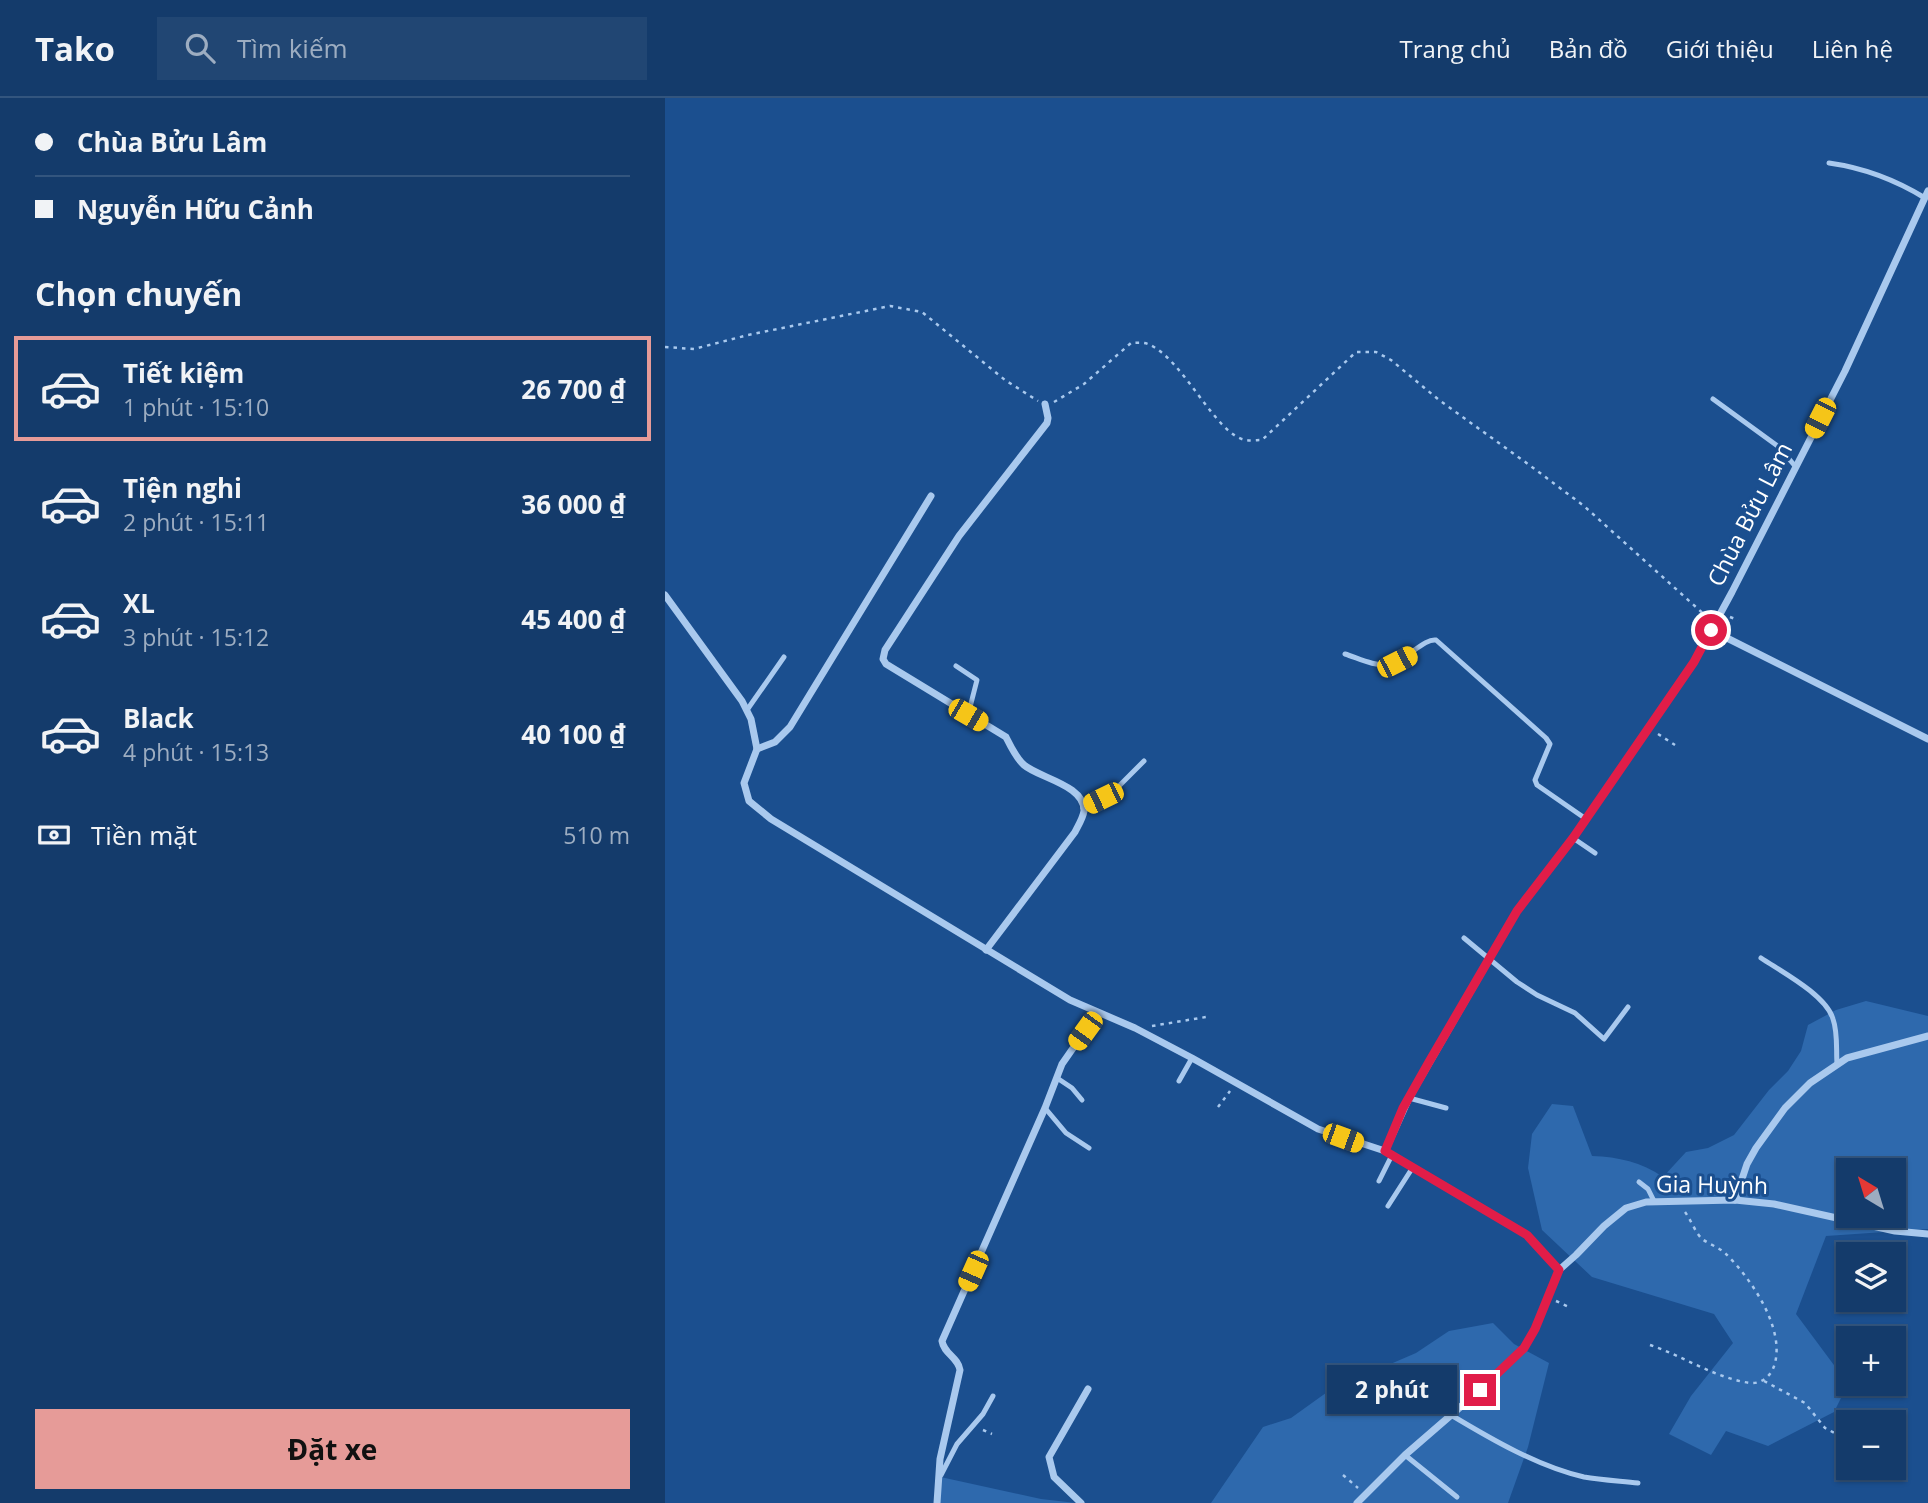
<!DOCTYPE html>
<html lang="vi">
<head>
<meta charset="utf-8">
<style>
  :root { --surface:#143b6b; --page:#214673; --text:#f1f3f6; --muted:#9dadc1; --line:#33557e; --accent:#e69b98 }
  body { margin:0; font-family:"Open Sans",sans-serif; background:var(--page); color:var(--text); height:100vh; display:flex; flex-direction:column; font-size:26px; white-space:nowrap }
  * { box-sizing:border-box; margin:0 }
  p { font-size:23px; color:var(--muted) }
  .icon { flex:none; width:38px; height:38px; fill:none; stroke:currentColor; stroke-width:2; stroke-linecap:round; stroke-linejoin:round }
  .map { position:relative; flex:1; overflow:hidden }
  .panel { display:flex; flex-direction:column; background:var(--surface); width:665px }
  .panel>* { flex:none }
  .banner { display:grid; align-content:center; height:154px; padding:0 35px; background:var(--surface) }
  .needle { width:46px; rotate:322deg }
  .fabs { position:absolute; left:1171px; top:1060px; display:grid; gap:14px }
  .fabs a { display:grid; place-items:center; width:70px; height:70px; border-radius:0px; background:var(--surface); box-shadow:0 2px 5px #0004,0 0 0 2px var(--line); font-size:35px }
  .end { position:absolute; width:32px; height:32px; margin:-16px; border:9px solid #e11d48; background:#fff; box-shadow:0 0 0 4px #fff }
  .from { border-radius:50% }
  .bubble { position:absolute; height:49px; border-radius:0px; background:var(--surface); box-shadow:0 2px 5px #0004,0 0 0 2px var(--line); font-size:23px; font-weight:700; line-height:49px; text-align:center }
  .car { position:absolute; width:21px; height:42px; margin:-21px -10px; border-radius:9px; box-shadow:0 0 5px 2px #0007; background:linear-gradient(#f5c518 24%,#345 0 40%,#f5c518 0 76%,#345 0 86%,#f5c518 0) }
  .banner b { display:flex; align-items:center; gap:24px; height:66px; font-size:26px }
  .banner b+b { border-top:2px solid var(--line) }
  .banner i { width:18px; height:18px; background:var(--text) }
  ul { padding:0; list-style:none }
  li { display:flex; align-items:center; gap:21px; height:105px; margin:0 14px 10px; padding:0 21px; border:4px solid transparent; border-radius:0px }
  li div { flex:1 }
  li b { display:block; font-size:26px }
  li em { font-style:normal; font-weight:700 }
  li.active { border-color:var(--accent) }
  li>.icon { width:63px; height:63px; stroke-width:1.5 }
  h2 { padding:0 35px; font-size:32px; line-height:84px }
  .pay { display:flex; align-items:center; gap:18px; height:77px; padding:0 35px; font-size:26px }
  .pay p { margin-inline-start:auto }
  .cta { display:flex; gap:14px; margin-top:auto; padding:14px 35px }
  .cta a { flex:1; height:80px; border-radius:0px; background:var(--accent); color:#111; font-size:28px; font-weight:700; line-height:80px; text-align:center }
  header { display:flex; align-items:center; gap:42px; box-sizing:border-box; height:98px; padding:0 35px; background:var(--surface); border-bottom:2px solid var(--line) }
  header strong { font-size:33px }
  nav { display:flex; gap:38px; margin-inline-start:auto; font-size:24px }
  .search { width:490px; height:63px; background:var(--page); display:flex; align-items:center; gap:18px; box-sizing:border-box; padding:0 24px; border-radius:0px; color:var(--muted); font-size:26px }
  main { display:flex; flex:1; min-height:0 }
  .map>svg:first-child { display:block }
  .green { fill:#2e69ad; fill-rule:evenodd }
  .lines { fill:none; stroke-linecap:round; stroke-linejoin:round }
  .path { stroke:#a9c9ee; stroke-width:2.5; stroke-dasharray:3.5 5; stroke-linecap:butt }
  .service { stroke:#a9c9ee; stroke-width:5 }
  .minor { stroke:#a9c9ee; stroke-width:7 }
  .route { stroke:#e11d48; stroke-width:9 }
  .labels { text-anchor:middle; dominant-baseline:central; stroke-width:6; stroke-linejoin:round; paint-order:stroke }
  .street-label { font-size:23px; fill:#fff; stroke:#1b4f8f }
</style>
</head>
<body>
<header>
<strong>Tako</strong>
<div class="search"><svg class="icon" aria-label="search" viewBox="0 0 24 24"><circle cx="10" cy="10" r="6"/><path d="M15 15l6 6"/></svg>Tìm kiếm</div>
<nav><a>Trang chủ</a><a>Bản đồ</a><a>Giới thiệu</a><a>Liên hệ</a></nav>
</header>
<main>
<section class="panel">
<div class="banner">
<b><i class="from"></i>Chùa Bửu Lâm</b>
<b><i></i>Nguyễn Hữu Cảnh</b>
</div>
<h2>Chọn chuyến</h2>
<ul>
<li class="active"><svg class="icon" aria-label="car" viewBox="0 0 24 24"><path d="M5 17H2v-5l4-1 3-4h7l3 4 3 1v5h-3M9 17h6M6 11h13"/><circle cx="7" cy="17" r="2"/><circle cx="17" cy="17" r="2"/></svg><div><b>Tiết kiệm</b><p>1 phút · 15:10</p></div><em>26 700 ₫</em></li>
<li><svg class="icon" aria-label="car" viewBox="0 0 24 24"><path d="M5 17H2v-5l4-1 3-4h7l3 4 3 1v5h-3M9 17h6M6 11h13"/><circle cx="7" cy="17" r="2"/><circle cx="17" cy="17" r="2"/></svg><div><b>Tiện nghi</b><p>2 phút · 15:11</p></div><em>36 000 ₫</em></li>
<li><svg class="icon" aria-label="car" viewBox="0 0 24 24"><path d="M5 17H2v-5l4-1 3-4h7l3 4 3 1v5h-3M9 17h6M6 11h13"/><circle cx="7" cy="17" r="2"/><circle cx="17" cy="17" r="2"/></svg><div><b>XL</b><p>3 phút · 15:12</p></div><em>45 400 ₫</em></li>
<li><svg class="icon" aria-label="car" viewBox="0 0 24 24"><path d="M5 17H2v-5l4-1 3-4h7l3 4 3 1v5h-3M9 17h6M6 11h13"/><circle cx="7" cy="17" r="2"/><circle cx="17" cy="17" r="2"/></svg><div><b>Black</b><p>4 phút · 15:13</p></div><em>40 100 ₫</em></li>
</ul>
<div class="pay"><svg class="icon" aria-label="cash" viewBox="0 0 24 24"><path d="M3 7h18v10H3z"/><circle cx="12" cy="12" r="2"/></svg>Tiền mặt<p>510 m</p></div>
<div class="cta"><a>Đặt xe</a></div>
</section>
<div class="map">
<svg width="1263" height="1405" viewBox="0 0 1263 1405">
  <rect width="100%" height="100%" fill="#1b4f8f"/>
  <g class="green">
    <path d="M1201 903 1263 918V1131L1161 1138 1131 1216 1183 1286 1169 1314 1103 1348 1061 1333 1046 1357 1004 1336 1026 1298 1068 1245 1049 1216 927 1179 877 1132 863 1070 867 1036 887 1006 908 1008 927 1058C954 1059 976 1064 998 1079L1021 1054 1043 1050 1069 1037 1104 992 1123 973 1136 953 1143 927 1171 912ZM1183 1073H1228V1118H1183Z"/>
    <polygon points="828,1225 849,1246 884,1265 863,1349 843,1405 546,1405 598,1329 626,1320 665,1292 751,1255 784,1233"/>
    <polygon points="271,1378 376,1401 411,1405 271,1405"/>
  </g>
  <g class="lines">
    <g class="path">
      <polyline points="0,249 29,251 83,237 225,208 257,214 340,282 373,303"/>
      <path d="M389 304 419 286 466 245C471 245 478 244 483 246 518 260 551 338 581 342 586 343 592 342 597 342L691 254H711L726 262 774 302 863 366 919 408 1042 519"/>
      <polyline points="1065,519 1073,522"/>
      <polyline points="993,636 1010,647"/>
      <polyline points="487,928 541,919"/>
      <polyline points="553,1009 565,993"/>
      <polyline points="891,1203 904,1209"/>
      <path d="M985 1247C1018 1258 1050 1280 1085 1285 1094 1286 1102 1281 1107 1273 1125 1236 1086 1180 1060 1155 1053 1149 1044 1146 1037 1141 1030 1134 1026 1122 1020 1114"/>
      <polyline points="1099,1283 1140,1305 1160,1330 1183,1342"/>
      <polyline points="318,1332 327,1336"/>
      <polyline points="678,1377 693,1390"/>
    </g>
    <g class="service">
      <path d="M1164 65C1200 70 1229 81 1260 100"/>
      <polyline points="1048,301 1114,349 1130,368"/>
      <path d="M680 556C693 560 710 569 723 566 741 563 759 540 771 542L881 640 885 646 870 682 872 687 921 721"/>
      <polyline points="291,568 312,582 303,617"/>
      <polyline points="82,612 119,559"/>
      <polyline points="418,710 452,690 479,663"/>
      <polyline points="908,740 930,755"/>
      <polyline points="799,840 852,884 872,897 910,915 939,941 963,909"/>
      <path d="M1096 860C1117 874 1161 897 1168 921 1173 935 1171 951 1172 966"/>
      <polyline points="392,980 407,990 417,1002"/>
      <polyline points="514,983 527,960"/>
      <polyline points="744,1000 781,1010"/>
      <polyline points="380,1010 401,1035 424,1050"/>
      <polyline points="714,1083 727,1057"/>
      <polyline points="974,1084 983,1091 989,1103"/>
      <polyline points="723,1108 748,1069"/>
      <path d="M786 1317C826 1341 874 1369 919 1379 936 1382 955 1383 973 1385"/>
      <polyline points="740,1357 792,1399"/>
      <polyline points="276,1377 292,1346 318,1316 328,1298"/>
    </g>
    <g class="minor">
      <polyline points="0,497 77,603 86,621 92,651 79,685 84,703 106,721 405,902 470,930 527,960 653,1031 720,1053"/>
      <polyline points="1046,532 1263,641"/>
      <polyline points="92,651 110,644 125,629 266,398"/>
      <path d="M321 852 410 734C413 728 418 720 419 713 420 687 374 680 359 667 351 660 346 649 341 639L221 566 218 561 220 552 294 438 382 325 383 320 380 306"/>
      <polyline points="1070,1102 1082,1066 1091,1050 1120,1010 1145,985 1182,960 1263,938"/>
      <polyline points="894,1172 862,1137 720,1053 744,1000 852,813 908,740 1029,564 1067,494 1180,273 1263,93"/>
      <path d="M272 1405 275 1361 295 1272C293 1259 279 1256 277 1243L380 1010 397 966 420 933 429 914"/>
      <polyline points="416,1405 389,1379 384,1359 423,1291"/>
      <polyline points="692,1405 740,1357 815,1292 859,1250 870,1231 894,1172 911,1157 939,1128 961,1110 981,1104 1070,1102 1109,1106 1230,1133 1263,1136"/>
    </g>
  </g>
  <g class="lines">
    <polyline class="route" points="815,1292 859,1250 870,1231 894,1172 862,1137 720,1053 738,1010 764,964 852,813 908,740 1029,564 1046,532"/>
  </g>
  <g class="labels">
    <g class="street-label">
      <text transform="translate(1084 416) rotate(-63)">Chùa Bửu Lâm</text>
      <text transform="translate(1047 1086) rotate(1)">Gia Huỳnh</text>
    </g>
  </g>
</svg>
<div class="fabs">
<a><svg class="needle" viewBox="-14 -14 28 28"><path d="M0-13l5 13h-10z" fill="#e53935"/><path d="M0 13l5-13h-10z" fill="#9dadc1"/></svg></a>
<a><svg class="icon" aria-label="layers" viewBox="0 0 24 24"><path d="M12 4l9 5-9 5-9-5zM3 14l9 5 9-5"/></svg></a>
<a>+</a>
<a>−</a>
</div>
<i class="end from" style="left:1046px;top:532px"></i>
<i class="end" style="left:815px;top:1292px"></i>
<div class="bubble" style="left:662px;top:1267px;width:130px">2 phút</div>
<i class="car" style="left:1155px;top:320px;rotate:207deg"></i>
<i class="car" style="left:732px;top:564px;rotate:63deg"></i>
<i class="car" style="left:303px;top:617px;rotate:120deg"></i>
<i class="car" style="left:438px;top:700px;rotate:244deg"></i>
<i class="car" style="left:420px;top:933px;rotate:216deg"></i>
<i class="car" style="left:678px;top:1040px;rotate:110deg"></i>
<i class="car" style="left:308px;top:1173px;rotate:204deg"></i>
</div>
</main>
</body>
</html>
